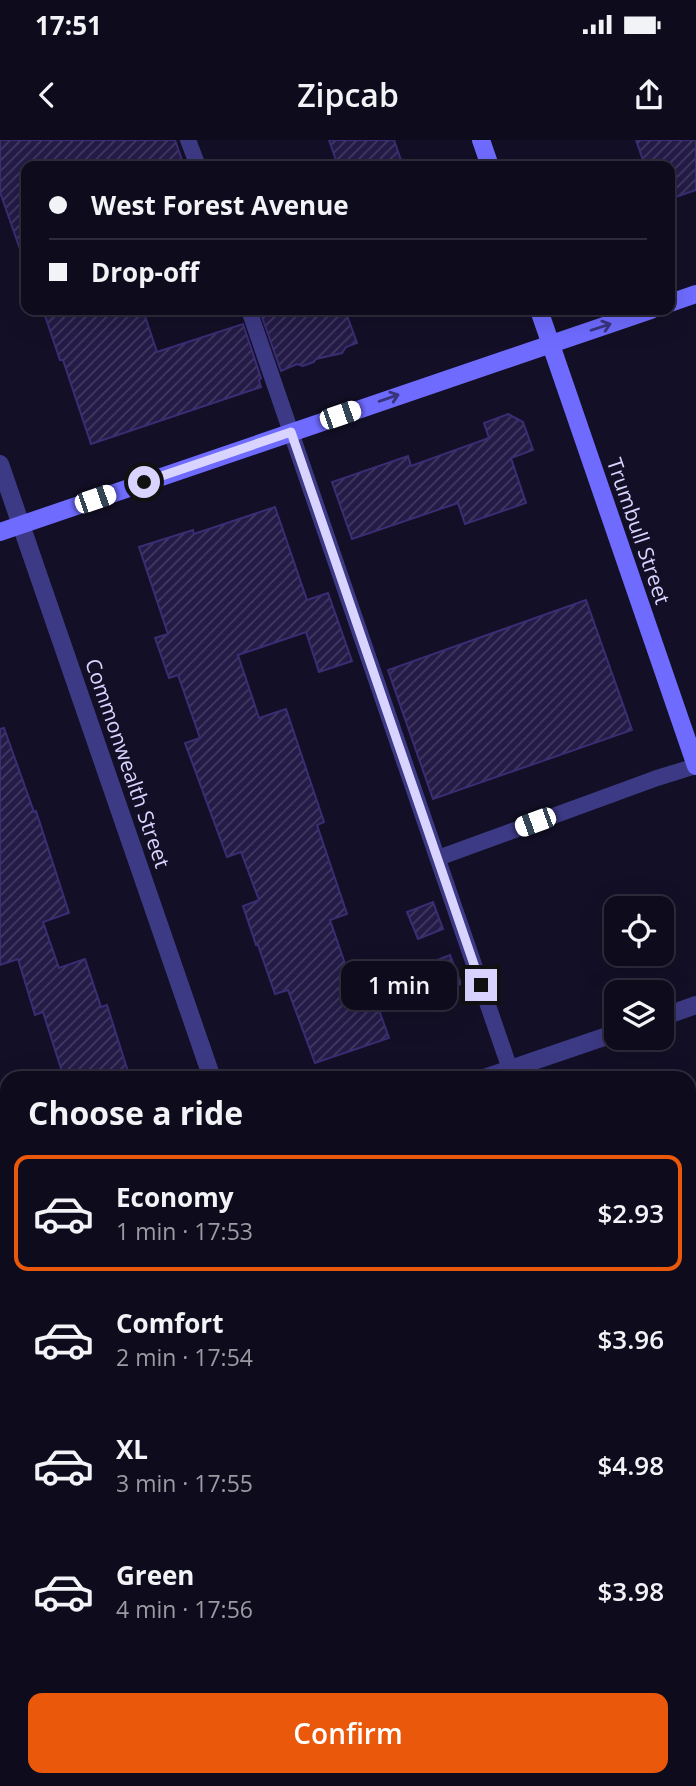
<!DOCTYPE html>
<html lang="en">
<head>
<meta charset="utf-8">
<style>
  :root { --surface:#0e0b1c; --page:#1c1929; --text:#f1f3f6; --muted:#9b9ba3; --line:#2e2b3b; --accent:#ea580c }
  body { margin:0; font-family:"Open Sans",sans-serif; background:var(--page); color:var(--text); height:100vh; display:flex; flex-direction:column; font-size:26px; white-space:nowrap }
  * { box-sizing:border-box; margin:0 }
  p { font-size:23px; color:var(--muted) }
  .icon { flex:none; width:38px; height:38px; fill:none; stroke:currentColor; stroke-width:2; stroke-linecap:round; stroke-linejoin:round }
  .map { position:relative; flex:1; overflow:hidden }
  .details { position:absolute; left:0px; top:931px; width:696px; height:716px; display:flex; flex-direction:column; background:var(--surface); border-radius:21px 21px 0 0; box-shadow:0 7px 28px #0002,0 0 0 2px var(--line) }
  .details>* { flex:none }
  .hud { position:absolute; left:21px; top:21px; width:654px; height:154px; border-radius:14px; box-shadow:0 7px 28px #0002,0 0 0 2px var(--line); display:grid; align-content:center; height:154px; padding:0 28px; background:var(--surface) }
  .fabs { position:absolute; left:604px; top:756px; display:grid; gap:14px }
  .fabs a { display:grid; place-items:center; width:70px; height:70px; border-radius:14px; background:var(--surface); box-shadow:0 7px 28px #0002,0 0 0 2px var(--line); font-size:35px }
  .end { position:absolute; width:32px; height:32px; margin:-16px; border:9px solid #d9d4ff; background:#111; box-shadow:0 0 0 4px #111 }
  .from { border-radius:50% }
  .bubble { position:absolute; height:49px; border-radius:14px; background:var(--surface); box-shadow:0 7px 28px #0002,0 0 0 2px var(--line); font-size:23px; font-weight:600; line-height:49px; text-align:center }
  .car { position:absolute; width:21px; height:42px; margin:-21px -10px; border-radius:9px; box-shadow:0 0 5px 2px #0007; background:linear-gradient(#fff 24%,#345 0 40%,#fff 0 76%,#345 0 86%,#fff 0) }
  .hud b { display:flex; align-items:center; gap:24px; height:66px; font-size:26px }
  .hud b+b { border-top:2px solid var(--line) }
  .hud i { width:18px; height:18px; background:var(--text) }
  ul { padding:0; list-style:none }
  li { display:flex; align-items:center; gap:21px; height:116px; margin:0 14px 10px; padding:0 14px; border:4px solid transparent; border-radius:14px }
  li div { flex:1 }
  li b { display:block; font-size:26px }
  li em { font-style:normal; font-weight:600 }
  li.active { border-color:var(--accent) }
  li>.icon { width:63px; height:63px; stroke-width:1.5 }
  h2 { padding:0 28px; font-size:32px; line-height:84px }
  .action { display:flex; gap:14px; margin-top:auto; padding:14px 28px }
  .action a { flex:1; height:80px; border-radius:14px; background:var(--accent); color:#fff; font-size:28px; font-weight:600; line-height:80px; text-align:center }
  .status { display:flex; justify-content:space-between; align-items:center; height:49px; padding:0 35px; background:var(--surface); direction:ltr }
  .status svg { height:19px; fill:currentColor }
  header { display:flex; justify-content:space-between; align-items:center; height:91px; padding:0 28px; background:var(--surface); font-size:32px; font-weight:600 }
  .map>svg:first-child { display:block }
  .building { fill:url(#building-hatch); stroke:#3b2d73; stroke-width:2 }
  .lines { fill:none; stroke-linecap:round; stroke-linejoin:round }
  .lane { stroke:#3d3a85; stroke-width:16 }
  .street { stroke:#3d3a85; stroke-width:18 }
  .secondary { stroke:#6f6bff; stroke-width:18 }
  .oneway { stroke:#38347d }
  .route { stroke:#d9d4ff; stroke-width:9 }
  .labels { text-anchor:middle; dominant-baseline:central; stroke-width:7; stroke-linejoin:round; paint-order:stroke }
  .street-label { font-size:21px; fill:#d9d4ff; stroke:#130f26 }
</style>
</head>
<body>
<div class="status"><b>17:51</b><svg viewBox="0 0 49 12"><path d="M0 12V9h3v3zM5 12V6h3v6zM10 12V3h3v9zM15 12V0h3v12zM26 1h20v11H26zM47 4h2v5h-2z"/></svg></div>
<header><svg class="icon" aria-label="back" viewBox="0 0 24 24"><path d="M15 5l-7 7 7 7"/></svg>Zipcab<svg class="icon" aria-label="share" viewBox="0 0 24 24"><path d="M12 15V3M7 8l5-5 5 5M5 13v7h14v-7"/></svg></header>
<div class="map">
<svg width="696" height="1646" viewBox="0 0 696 1646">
  <defs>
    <pattern id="building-hatch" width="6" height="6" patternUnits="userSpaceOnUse" patternTransform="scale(1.75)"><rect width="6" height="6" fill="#241b47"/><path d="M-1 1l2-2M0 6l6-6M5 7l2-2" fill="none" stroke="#433b63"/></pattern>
  </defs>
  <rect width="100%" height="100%" fill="#130f26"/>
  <g class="building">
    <polygon points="0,0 175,0 184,26 26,26 26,115 22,115 0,52"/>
    <polygon points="329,0 394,0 403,26 338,26"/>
    <polygon points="636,0 696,0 696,50 670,59 670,26 645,26"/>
    <polygon points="43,170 143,170 157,212 243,184 261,238 259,240 261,247 91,304 63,220 60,220"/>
    <polygon points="284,170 345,170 357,203 346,207 342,213 316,219 314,222 303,226 297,224 281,231 262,177"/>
    <polygon points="508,274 523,282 533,310 511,318 526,363 465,384 458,363 352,399 332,342 408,316 411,326 489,298 484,283"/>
    <polygon points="275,367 307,460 328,453 352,521 319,532 306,492 238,515 259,578 286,569 324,682 317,685 347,774 330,780 353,847 369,842 389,898 315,923 288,850 275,854 258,805 256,805 243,766 259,760 241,712 227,717 185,603 200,598 178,535 169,538 155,498 168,494 139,407 193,390 194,394"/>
    <polygon points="586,460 632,590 433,659 388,530"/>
    <polygon points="4,588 34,672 36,671 69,773 43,782 59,828 85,819 101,867 107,865 130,938 64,938 43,872 35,875 18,819 0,825 0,589"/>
    <polygon points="433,762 443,789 418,799 407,772"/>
    <polygon points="450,815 461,844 430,856 419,827"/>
  </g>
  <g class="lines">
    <g class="lane">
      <polyline points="188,0 198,26"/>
      <polyline points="249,170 513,938"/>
      <polyline points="438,718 657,638 696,626"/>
      <polyline points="0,1179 7,1199"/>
      <polyline points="690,1444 696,1463"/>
      <polyline points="159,1640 161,1646"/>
    </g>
    <g class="street">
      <polyline points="0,324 212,938"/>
      <polyline points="662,877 696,865"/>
      <polyline points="484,938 616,893"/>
      <polyline points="0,1104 7,1102"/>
      <polyline points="690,1369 696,1367"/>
      <polyline points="0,1605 7,1603"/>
      <polyline points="454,1640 456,1646"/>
    </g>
    <g class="secondary">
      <polyline points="481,0 490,26"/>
      <polyline points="670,163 696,154"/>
      <polyline points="539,170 696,626"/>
      <polyline points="0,392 651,170"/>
    </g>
  </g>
  <defs><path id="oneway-shaft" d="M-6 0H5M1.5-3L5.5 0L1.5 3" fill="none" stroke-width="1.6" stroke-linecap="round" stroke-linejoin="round" transform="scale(1.75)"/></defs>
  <g class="oneway">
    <use href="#oneway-shaft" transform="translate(601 187) rotate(-18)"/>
    <use href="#oneway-shaft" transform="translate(389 258) rotate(-19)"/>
  </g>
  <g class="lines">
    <polyline class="route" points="144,342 291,292 481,845"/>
  </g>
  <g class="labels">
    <g class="street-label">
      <text transform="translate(639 391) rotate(71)">Trumbull Street</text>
      <text transform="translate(128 623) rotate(71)">Commonwealth Street</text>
    </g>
  </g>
</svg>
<div class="fabs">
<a><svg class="icon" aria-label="locate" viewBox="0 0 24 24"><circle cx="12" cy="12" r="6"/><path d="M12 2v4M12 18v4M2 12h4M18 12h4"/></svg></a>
<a><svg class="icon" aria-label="layers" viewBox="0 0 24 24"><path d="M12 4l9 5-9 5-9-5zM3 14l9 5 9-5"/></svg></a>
</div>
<i class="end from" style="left:144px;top:342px"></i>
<i class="end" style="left:481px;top:845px"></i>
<div class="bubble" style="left:341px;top:821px;width:116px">1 min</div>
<i class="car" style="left:340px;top:275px;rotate:71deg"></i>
<i class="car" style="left:95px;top:359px;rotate:71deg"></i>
<i class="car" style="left:535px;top:682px;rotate:250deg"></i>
<div class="hud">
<b><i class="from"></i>West Forest Avenue</b>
<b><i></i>Drop-off</b>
</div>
<section class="details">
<h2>Choose a ride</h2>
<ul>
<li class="active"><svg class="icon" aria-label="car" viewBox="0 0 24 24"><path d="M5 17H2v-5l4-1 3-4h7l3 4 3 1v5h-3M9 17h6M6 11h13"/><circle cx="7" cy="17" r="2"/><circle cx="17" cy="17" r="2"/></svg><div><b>Economy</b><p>1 min · 17:53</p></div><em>$2.93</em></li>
<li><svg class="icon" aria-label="car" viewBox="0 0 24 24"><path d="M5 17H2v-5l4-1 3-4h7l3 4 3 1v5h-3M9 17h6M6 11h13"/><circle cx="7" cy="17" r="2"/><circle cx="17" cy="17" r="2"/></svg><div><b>Comfort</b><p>2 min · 17:54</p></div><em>$3.96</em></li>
<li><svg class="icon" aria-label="car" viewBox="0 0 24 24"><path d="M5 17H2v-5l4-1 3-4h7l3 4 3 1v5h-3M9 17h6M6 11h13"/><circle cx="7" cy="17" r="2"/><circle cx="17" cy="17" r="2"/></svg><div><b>XL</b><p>3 min · 17:55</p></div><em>$4.98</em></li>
<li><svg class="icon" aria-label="car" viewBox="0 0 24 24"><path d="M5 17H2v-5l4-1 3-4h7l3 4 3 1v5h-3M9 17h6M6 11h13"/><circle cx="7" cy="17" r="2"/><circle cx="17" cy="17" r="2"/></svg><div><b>Green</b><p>4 min · 17:56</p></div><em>$3.98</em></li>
</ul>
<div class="action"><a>Confirm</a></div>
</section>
</div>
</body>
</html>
